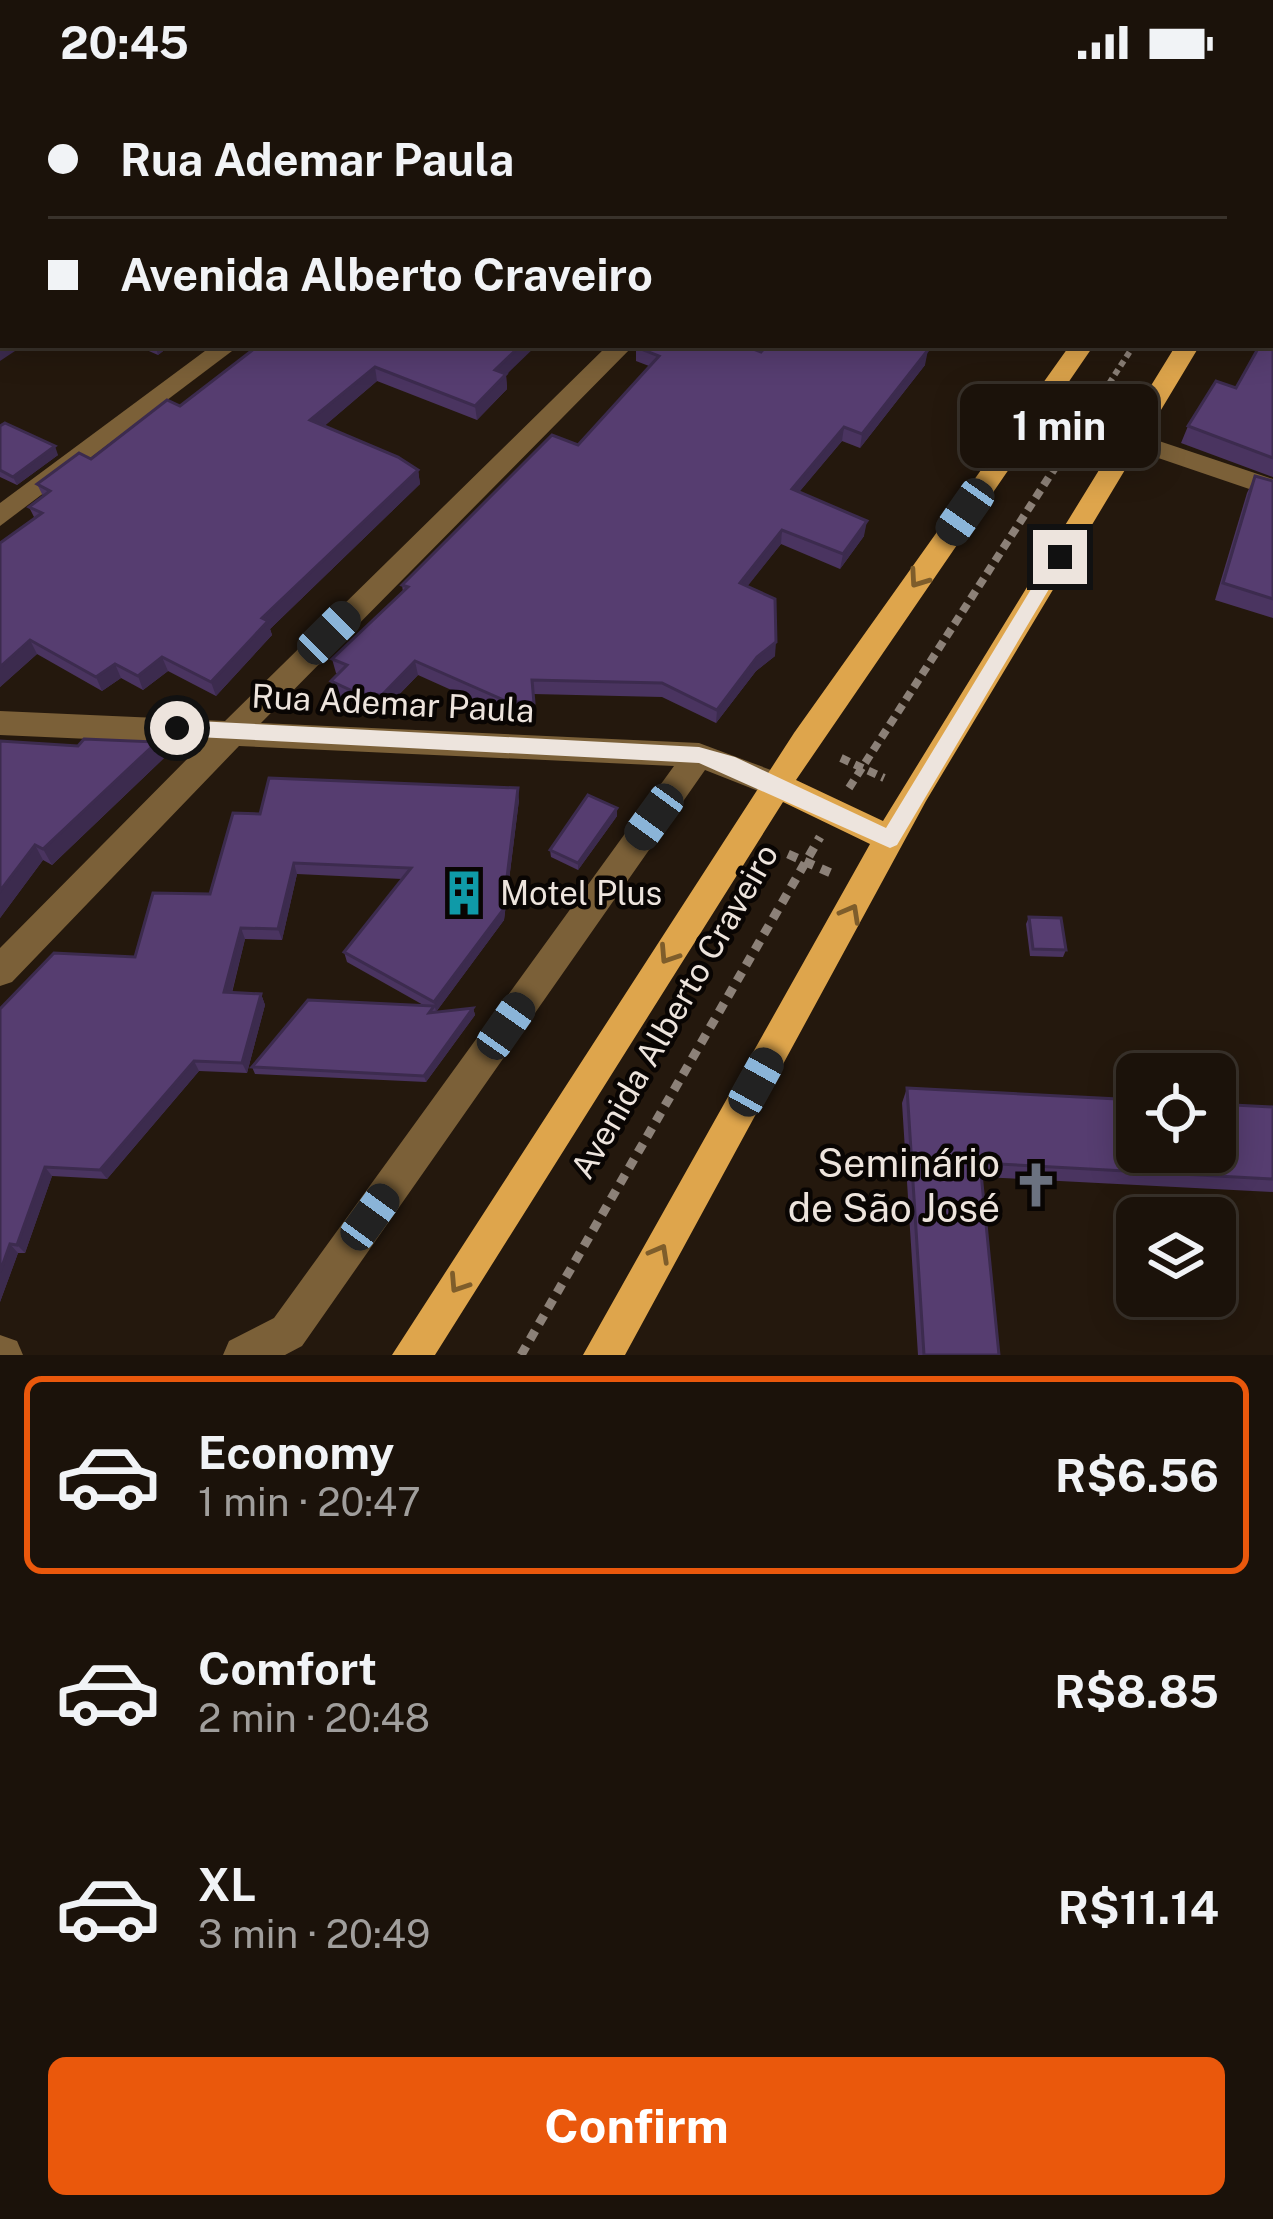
<!DOCTYPE html>
<html lang="en">
<head>
<meta charset="utf-8">
<style>
  :root { --surface:#1b120a; --page:#282018; --text:#f1f3f6; --muted:#a09e9c; --line:#39322b; --accent:#ea580c }
  body { margin:0; font-family:"Public Sans",sans-serif; background:var(--page); color:var(--text); height:100vh; display:flex; flex-direction:column; font-size:45px; white-space:nowrap }
  * { box-sizing:border-box; margin:0 }
  p { font-size:39px; color:var(--muted) }
  .icon { flex:none; width:66px; height:66px; fill:none; stroke:currentColor; stroke-width:2; stroke-linecap:round; stroke-linejoin:round }
  .map { position:relative; height:1271px; overflow:hidden }
  .panel { display:flex; flex-direction:column; background:var(--surface); flex:1 }
  .panel>* { flex:none }
  .hud { position:absolute; left:0px; top:0px; width:1275px; height:264px; box-shadow:0 6px 30px #0003,0 0 0 3px var(--line); display:grid; align-content:center; height:264px; padding:0 48px; background:var(--surface) }
  .controls { position:absolute; left:1116px; top:969px; display:grid; gap:24px }
  .controls a { display:grid; place-items:center; width:120px; height:120px; border-radius:18px; background:var(--surface); box-shadow:0 6px 30px #0003,0 0 0 3px var(--line); font-size:60px }
  .end { position:absolute; width:54px; height:54px; margin:-27px; border:15px solid #ede4dd; background:#111; box-shadow:0 0 0 6px #111 }
  .from { border-radius:50% }
  .bubble { position:absolute; height:84px; border-radius:18px; background:var(--surface); box-shadow:0 6px 30px #0003,0 0 0 3px var(--line); font-size:39px; font-weight:700; line-height:84px; text-align:center }
  .car { position:absolute; width:36px; height:72px; margin:-36px -18px; border-radius:15px; box-shadow:0 0 9px 3px #0007; background:linear-gradient(#222 24%,#8ab4d8 0 40%,#222 0 76%,#8ab4d8 0 86%,#222 0) }
  .hud b { display:flex; align-items:center; gap:42px; height:114px; font-size:45px }
  .hud b+b { border-top:3px solid var(--line) }
  .hud i { width:30px; height:30px; background:var(--text) }
  ul { padding:21px 0 0; list-style:none }
  li { display:flex; align-items:center; gap:36px; height:198px; margin:0 24px 18px; padding:0 24px; border:6px solid transparent; border-radius:18px }
  li div { flex:1 }
  li b { display:block; font-size:45px }
  li em { font-style:normal; font-weight:700 }
  li.on { border-color:var(--accent) }
  li>.icon { width:108px; height:108px; stroke-width:1.5 }
  .action { display:flex; gap:24px; margin-top:auto; padding:24px 48px }
  .action a { flex:1; height:138px; border-radius:18px; background:var(--accent); color:#fff; font-size:48px; font-weight:700; line-height:138px; text-align:center }
  .status { display:flex; justify-content:space-between; align-items:center; height:84px; padding:0 60px; background:var(--surface); direction:ltr }
  .status svg { height:33px; fill:currentColor }
  .map>svg:first-child { display:block }
  .lines { fill:none; stroke-linecap:round; stroke-linejoin:round }
  .path-far2 { stroke:#8c8178; stroke-width:6; stroke-dasharray:6 4.5; stroke-linecap:butt }
  .path-far1 { stroke:#8c8178; stroke-width:8; stroke-dasharray:9 6; stroke-linecap:butt }
  .path { stroke:#8c8178; stroke-width:9; stroke-dasharray:10 8; stroke-linecap:butt }
  .service { fill:#7b6038; fill-rule:evenodd }
  .minor { fill:#7b6038; fill-rule:evenodd }
  .primary { fill:#dea54c; fill-rule:evenodd }
  .wall { fill:#4a3460 }
  .shaded-wall { fill:#3c2b4e }
  .building { fill:#563d70; stroke:#3c2b4e; stroke-width:3 }
  .oneway { stroke:#7e5d2b }
  .route { fill:#ede4dd }
  .labels { text-anchor:middle; dominant-baseline:central; stroke-width:9; stroke-linejoin:round; paint-order:stroke }
  .street-label { font-size:33px; fill:#ede4dd; stroke:#090503 }
  .poi-label { font-size:33px; fill:#ede4dd; stroke:#090503; text-anchor:start }
  .near-poi-label { font-size:39px; fill:#ede4dd; stroke:#090503; text-anchor:end }
</style>
</head>
<body>
<div class="status"><b>20:45</b><svg viewBox="0 0 49 12"><path d="M0 12V9h3v3zM5 12V6h3v6zM10 12V3h3v9zM15 12V0h3v12zM26 1h20v11H26zM47 4h2v5h-2z"/></svg></div>
<div class="map">
<svg width="1273" height="1271" viewBox="0 0 1273 1271">
  <rect width="100%" height="100%" fill="#24180d"/>
  <g class="lines">
    <polyline class="path-far2" points="1092,326 1134,261"/>
    <g class="path-far1">
      <polyline points="841,674 884,694"/>
      <polyline points="849,704 1094,323"/>
    </g>
    <g class="path">
      <polyline points="788,770 831,789"/>
      <polyline points="521,1271 820,753"/>
    </g>
    <rect class="service" x="1272" y="141" width="1" height="8"/>
    <g class="minor">
      <polygon points="876,0 897,0 874,3"/>
      <polygon points="213,261 240,261 0,442 0,419"/>
      <polygon points="608,261 634,261 261,639 699,659 787,692 792,701 787,710 776,714 705,686 302,1262 285,1271 223,1271 229,1257 274,1234 674,682 239,662 12,898 0,902 0,864 202,660 0,651 0,627 225,637"/>
      <polygon points="1132,348 1273,395 1273,413 1123,362 1119,356 1123,350"/>
      <polygon points="0,1251 17,1257 23,1271 0,1271"/>
    </g>
    <g class="primary">
      <polygon points="1249,0 1269,0 1247,3"/>
      <polygon points="1273,115 1273,129 1272,129 1272,115"/>
      <polygon points="1070,261 1094,261 796,696 883,737 1176,261 1200,261 926,717 625,1271 583,1271 870,760 783,718 435,1271 392,1271 794,649"/>
    </g>
  </g>
  <g class="wall">
    <polygon points="1273,238 1273,393 1181,359 1188,342 1236,304"/>
    <polygon points="135,261 171,261 158,271"/>
    <polygon points="341,263 506,291 507,305 477,336 377,297 324,342 418,386 420,400 270,545 272,551 216,612 168,587 143,606 121,594 102,607 37,570 0,603 0,459 35,435 29,423 43,412 37,400 91,375 180,322"/>
    <polygon points="636,263 761,268 925,281 860,364 842,357 799,408 864,452 840,485 781,460 747,502 775,572 756,587 716,639 662,613 533,610 536,633 507,631 418,591 385,625 362,624 335,611 331,597 338,590 336,589 332,575 403,508 402,501 578,361 649,282 636,277"/>
    <polygon points="0,342 58,371 17,401 0,393"/>
    <polygon points="1255,392 1273,397 1273,534 1215,516 1247,409"/>
    <polygon points="0,657 164,674 52,781 43,776 0,834"/>
    <polygon points="519,716 504,836 436,928 473,924 475,931 426,998 255,990 252,983 425,922 347,878 344,868 402,795 297,790 282,856 245,855 232,909 261,910 265,921 247,989 199,987 107,1095 52,1092 25,1169 18,1169 0,1218 0,925 135,873 210,810 260,730"/>
    <polygon points="617,724 617,732 578,786 551,773 550,766"/>
    <polygon points="1029,833 1066,866 1063,873 1030,872 1026,840"/>
    <polygon points="907,1004 1273,1023 1273,1108 982,1093 999,1271 918,1271 902,1019"/>
  </g>
  <g class="shaded-wall">
    <polygon points="514,0 530,0 530,1 527,3 510,3"/>
    <polygon points="3,259 3,261 24,261 0,277 0,261"/>
    <polygon points="155,261 171,261 158,271"/>
    <polygon points="521,261 537,261 506,291 507,305 477,336 475,322 495,286"/>
    <polygon points="928,266 925,281 860,364 862,350"/>
    <polygon points="375,283 377,297 314,351 310,336"/>
    <polygon points="844,343 842,357 790,419 792,405"/>
    <polygon points="55,362 58,371 17,401 13,393"/>
    <polygon points="418,386 420,400 270,545 272,551 216,612 211,598 262,534"/>
    <polygon points="867,437 864,452 840,485 843,470"/>
    <polygon points="782,446 781,460 739,513 740,499"/>
    <polygon points="30,556 37,570 0,603 0,583"/>
    <polygon points="776,558 775,572 756,587 716,639 717,626 757,573"/>
    <polygon points="162,573 168,587 143,606 138,592"/>
    <polygon points="415,577 418,591 385,625 382,611"/>
    <polygon points="115,580 121,594 102,607 96,593"/>
    <polygon points="157,658 164,674 52,781 43,765"/>
    <polygon points="518,704 519,716 504,836 436,928 434,918"/>
    <polygon points="617,724 617,732 578,786 578,779"/>
    <polygon points="35,761 43,776 0,834 0,807"/>
    <polygon points="294,779 297,790 282,856 278,845"/>
    <polygon points="241,844 245,855 229,919 224,908"/>
    <polygon points="261,910 265,921 247,989 242,979"/>
    <polygon points="473,924 475,931 426,998 424,992"/>
    <polygon points="194,977 199,987 107,1095 100,1086"/>
    <polygon points="45,1083 52,1092 25,1169 17,1161"/>
    <polygon points="10,1160 18,1169 0,1218 0,1188"/>
  </g>
  <g class="building">
    <polygon points="0,0 380,0 376,3 3,3 3,28 0,30"/>
    <polygon points="385,0 514,0 510,3 395,3"/>
    <polygon points="531,0 570,0 579,3 532,3"/>
    <polygon points="638,0 842,0 838,3 634,3"/>
    <polygon points="927,0 1172,0 1170,3 938,3"/>
    <polygon points="0,91 3,92 3,259 0,261 0,148 2,148"/>
    <polygon points="1273,238 1273,374 1188,342 1216,297 1236,304 1260,261 1272,261"/>
    <polygon points="259,261 336,261 341,263 344,261 521,261 495,286 506,290 475,322 375,283 310,336 398,373 418,386 262,534 268,537 211,598 162,573 138,592 115,580 96,593 30,556 0,583 0,459 42,429 29,423 50,407 37,400 79,369 91,375 167,316 180,322"/>
    <polygon points="638,261 743,261 761,268 767,261 913,261 928,266 862,350 844,343 792,405 867,437 843,470 782,446 740,499 775,515 776,558 757,573 717,626 662,599 532,596 534,619 506,617 415,577 382,611 359,610 331,597 347,581 332,575 408,503 402,501 552,351 578,361 659,272 636,263"/>
    <polygon points="5,339 55,362 13,393 0,386 0,342"/>
    <polygon points="1255,392 1273,397 1273,515 1223,499"/>
    <polygon points="84,655 157,658 43,765 35,761 0,807 0,657 78,662"/>
    <polygon points="269,694 518,704 503,826 434,918 344,868 411,784 294,779 278,845 241,844 224,908 261,910 242,979 194,977 100,1086 45,1083 17,1161 10,1160 0,1188 0,925 54,869 135,873 153,809 210,810 233,729 260,730"/>
    <polygon points="588,711 617,724 578,779 550,766"/>
    <polygon points="1029,833 1061,834 1066,866 1033,865"/>
    <polygon points="308,916 434,922 429,929 473,924 424,992 252,983"/>
    <polygon points="907,1004 1137,1016 1137,1068 1215,1068 1215,1020 1273,1023 1273,1095 980,1079 999,1271 924,1271"/>
  </g>
  <defs><path id="oneway-chevron" d="M-2-3.5L2.5 0L-2 3.5" fill="none" stroke-width="1.6" stroke-linecap="round" stroke-linejoin="round" transform="scale(3)"/></defs>
  <g class="oneway">
    <use href="#oneway-chevron" transform="translate(918 495) rotate(125)"/>
    <use href="#oneway-chevron" transform="translate(851 829) rotate(-61)"/>
    <use href="#oneway-chevron" transform="translate(668 871) rotate(123)"/>
    <use href="#oneway-chevron" transform="translate(660 1169) rotate(-61)"/>
    <use href="#oneway-chevron" transform="translate(458 1200) rotate(123)"/>
  </g>
  <polygon class="route" points="1060,467 1068,473 897,761 890,764 699,679 177,652 167,644 177,636 699,663 735,673 886,744 1053,469"/>
  <defs>
    <g id="building-bare" transform="scale(3.6)"><path d="M-4-6H4V6H1V3H-1V6H-4ZM-2.5-4.3h1.7v1.8h-1.7ZM.8-4.3h1.7v1.8H.8ZM-2.5-1h1.7V.8h-1.7ZM.8-1h1.7V.8H.8Z" fill="#0f9aa8" stroke="#090503" stroke-width="2.5" paint-order="stroke"/></g>
    <g id="church-bare" transform="scale(3.6)"><path d="M-1.2-6h2.4v3.5h3.3v2.4h-3.3V6h-2.4V-.1h-3.3v-2.4h3.3Z" fill="#6b7280" stroke="#090503" stroke-width="2.5" paint-order="stroke"/></g>
  </defs>
  <g fill-rule="evenodd">
    <use href="#building-bare" x="464" y="809"/>
    <use href="#church-bare" x="1036" y="1101"/>
  </g>
  <g class="labels">
    <g class="street-label">
      <text transform="translate(393 619) rotate(3)">Rua Ademar Paula</text>
      <text transform="translate(674 927) rotate(-60)">Avenida Alberto Craveiro</text>
    </g>
    <g class="poi-label">
      <text x="500" y="809">Motel Plus</text>
    </g>
    <g class="near-poi-label">
      <text x="1000" y="1079">Seminário<tspan x="1000" dy="45">de São José</tspan></text>
    </g>
  </g>
</svg>
<div class="controls">
<a><svg class="icon" aria-label="locate" viewBox="0 0 24 24"><circle cx="12" cy="12" r="6"/><path d="M12 2v4M12 18v4M2 12h4M18 12h4"/></svg></a>
<a><svg class="icon" aria-label="layers" viewBox="0 0 24 24"><path d="M12 4l9 5-9 5-9-5zM3 14l9 5 9-5"/></svg></a>
</div>
<i class="end from" style="left:177px;top:644px"></i>
<i class="end" style="left:1060px;top:473px"></i>
<div class="bubble" style="left:960px;top:300px;width:198px">1 min</div>
<i class="car" style="left:965px;top:428px;rotate:215deg"></i>
<i class="car" style="left:329px;top:549px;rotate:45deg"></i>
<i class="car" style="left:654px;top:733px;rotate:216deg"></i>
<i class="car" style="left:506px;top:942px;rotate:35deg"></i>
<i class="car" style="left:756px;top:998px;rotate:29deg"></i>
<i class="car" style="left:370px;top:1133px;rotate:36deg"></i>
<div class="hud">
<b><i class="from"></i>Rua Ademar Paula</b>
<b><i></i>Avenida Alberto Craveiro</b>
</div>
</div>
<section class="panel">
<ul>
<li class="on"><svg class="icon" aria-label="car" viewBox="0 0 24 24"><path d="M5 17H2v-5l4-1 3-4h7l3 4 3 1v5h-3M9 17h6M6 11h13"/><circle cx="7" cy="17" r="2"/><circle cx="17" cy="17" r="2"/></svg><div><b>Economy</b><p>1 min · 20:47</p></div><em>R$6.56</em></li>
<li><svg class="icon" aria-label="car" viewBox="0 0 24 24"><path d="M5 17H2v-5l4-1 3-4h7l3 4 3 1v5h-3M9 17h6M6 11h13"/><circle cx="7" cy="17" r="2"/><circle cx="17" cy="17" r="2"/></svg><div><b>Comfort</b><p>2 min · 20:48</p></div><em>R$8.85</em></li>
<li><svg class="icon" aria-label="car" viewBox="0 0 24 24"><path d="M5 17H2v-5l4-1 3-4h7l3 4 3 1v5h-3M9 17h6M6 11h13"/><circle cx="7" cy="17" r="2"/><circle cx="17" cy="17" r="2"/></svg><div><b>XL</b><p>3 min · 20:49</p></div><em>R$11.14</em></li>
</ul>
<div class="action"><a>Confirm</a></div>
</section>
</body>
</html>
